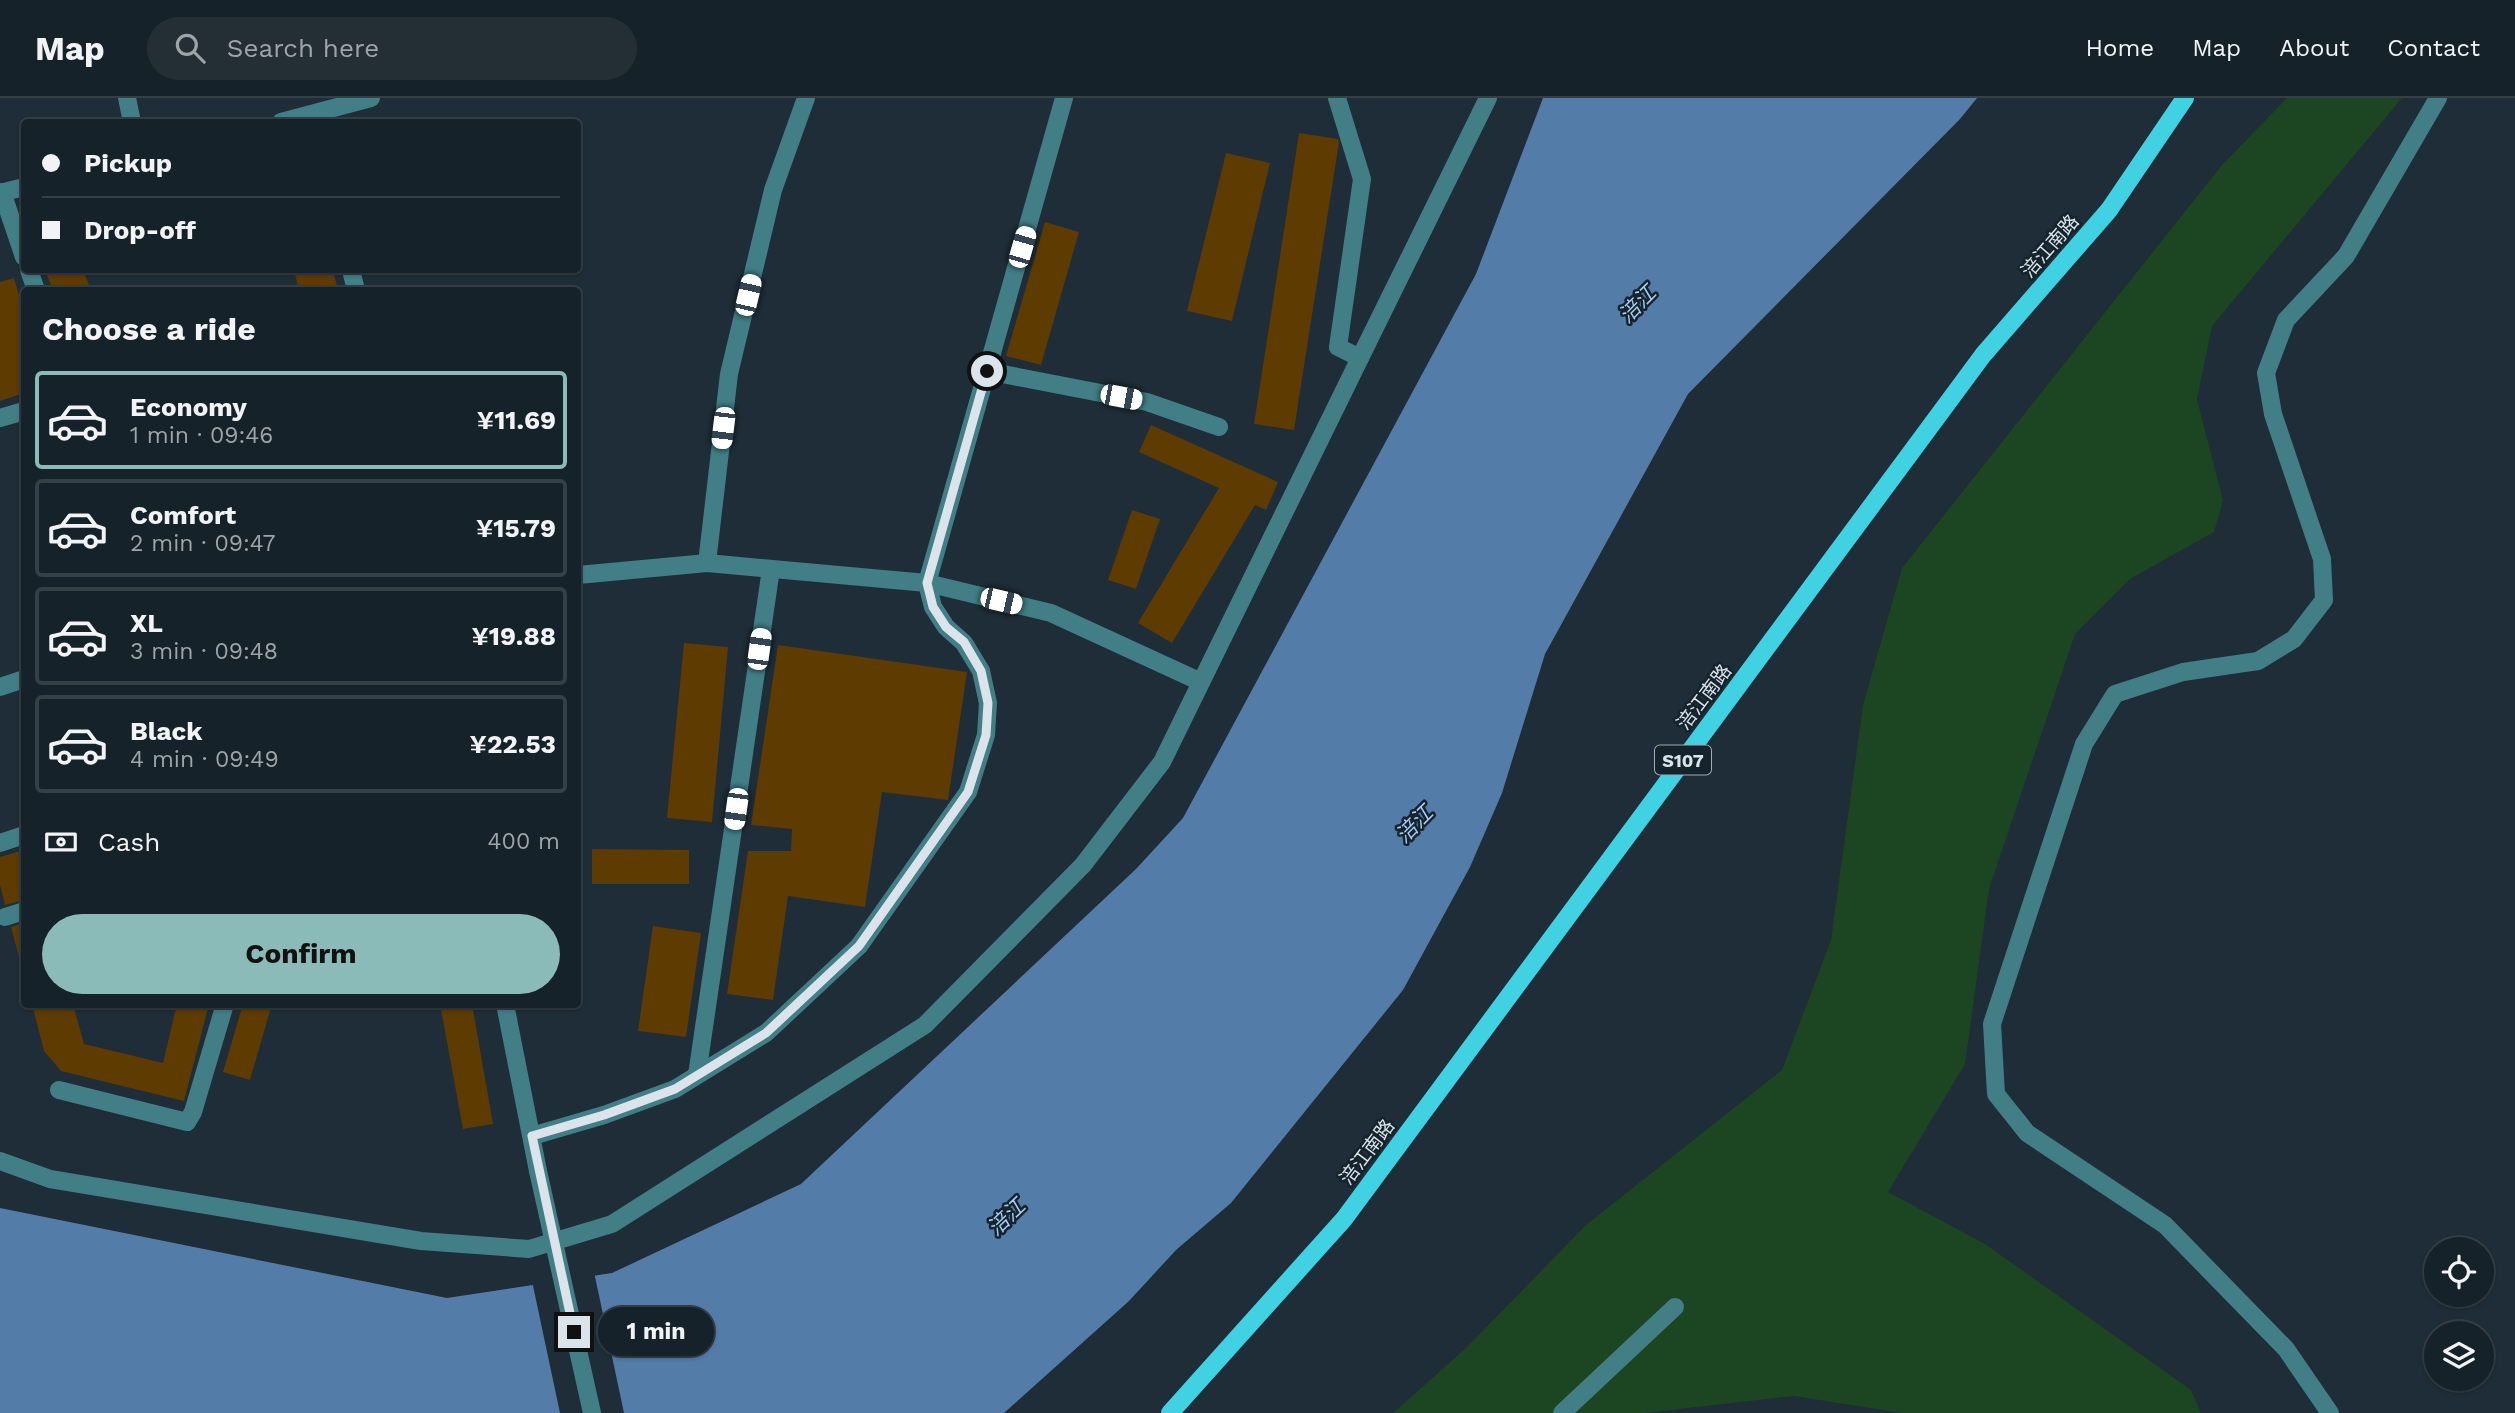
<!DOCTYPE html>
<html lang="en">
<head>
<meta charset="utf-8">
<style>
  :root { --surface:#162229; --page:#232f35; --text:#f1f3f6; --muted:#9ea4a8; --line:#353f46; --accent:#8bbbb9 }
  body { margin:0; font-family:"Work Sans","Noto Sans SC",sans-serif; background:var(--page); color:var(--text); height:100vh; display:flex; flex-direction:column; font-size:26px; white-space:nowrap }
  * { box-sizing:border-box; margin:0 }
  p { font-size:23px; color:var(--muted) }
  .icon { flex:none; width:38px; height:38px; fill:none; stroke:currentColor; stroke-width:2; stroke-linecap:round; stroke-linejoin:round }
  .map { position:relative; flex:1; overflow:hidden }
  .side { position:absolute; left:21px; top:189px; width:560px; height:721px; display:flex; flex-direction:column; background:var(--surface); border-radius:7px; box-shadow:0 2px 5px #0004,0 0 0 2px var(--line) }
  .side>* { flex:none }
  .top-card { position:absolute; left:21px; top:21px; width:560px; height:154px; border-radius:7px; box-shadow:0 2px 5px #0004,0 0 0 2px var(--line); display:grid; align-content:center; height:154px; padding:0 21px; background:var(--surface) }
  .controls { position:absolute; left:2424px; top:1139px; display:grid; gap:14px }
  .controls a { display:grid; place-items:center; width:70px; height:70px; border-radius:50%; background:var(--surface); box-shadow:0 2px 5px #0004,0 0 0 2px var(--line); font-size:35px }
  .end { position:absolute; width:32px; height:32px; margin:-16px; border:9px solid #dbe4eb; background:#111; box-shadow:0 0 0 4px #111 }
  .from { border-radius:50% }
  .bubble { position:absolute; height:49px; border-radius:24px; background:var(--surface); box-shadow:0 2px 5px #0004,0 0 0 2px var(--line); font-size:23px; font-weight:700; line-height:49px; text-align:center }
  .car { position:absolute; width:21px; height:42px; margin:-21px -10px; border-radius:9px; box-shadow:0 0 5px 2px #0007; background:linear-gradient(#fff 24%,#345 0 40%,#fff 0 76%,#345 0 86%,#fff 0) }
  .top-card b { display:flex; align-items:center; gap:24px; height:66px; font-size:26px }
  .top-card b+b { border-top:2px solid var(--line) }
  .top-card i { width:18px; height:18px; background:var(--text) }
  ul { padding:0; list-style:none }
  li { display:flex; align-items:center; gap:21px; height:98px; margin:0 14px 10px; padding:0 7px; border:4px solid var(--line); border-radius:7px }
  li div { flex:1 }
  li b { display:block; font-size:26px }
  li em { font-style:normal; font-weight:700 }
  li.current { border-color:var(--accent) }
  li>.icon { width:63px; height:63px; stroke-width:1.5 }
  h2 { padding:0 21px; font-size:32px; line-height:84px }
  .pay { display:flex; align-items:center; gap:18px; height:77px; padding:0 21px; font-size:26px }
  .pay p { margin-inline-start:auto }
  .primary-button { display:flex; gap:14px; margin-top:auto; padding:14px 21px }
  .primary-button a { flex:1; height:80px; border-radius:42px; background:var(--accent); color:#111; font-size:28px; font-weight:700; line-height:80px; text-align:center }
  header { display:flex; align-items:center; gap:42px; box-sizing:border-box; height:98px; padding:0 35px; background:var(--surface); border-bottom:2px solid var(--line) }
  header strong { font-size:33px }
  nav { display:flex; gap:38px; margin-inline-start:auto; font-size:24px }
  .search { width:490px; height:63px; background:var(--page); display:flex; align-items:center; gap:18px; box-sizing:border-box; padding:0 24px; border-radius:38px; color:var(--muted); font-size:26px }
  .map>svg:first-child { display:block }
  .green { fill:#1c4521 }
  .water { fill:#537ca8 }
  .pier { fill:#1e2d37 }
  .building { fill:#5e3b00 }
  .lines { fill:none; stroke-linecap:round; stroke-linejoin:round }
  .minor { stroke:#417e86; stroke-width:18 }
  .major { stroke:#40d2e3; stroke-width:18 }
  .minor-bridge { stroke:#417e86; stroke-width:18 }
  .route { stroke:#dbe4eb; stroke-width:9 }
  .labels { text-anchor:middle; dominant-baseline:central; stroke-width:5; stroke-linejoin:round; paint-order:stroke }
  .shield { fill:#15232d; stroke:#a0aab2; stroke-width:2 }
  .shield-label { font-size:18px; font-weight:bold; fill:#dbe4eb }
  .street-label { font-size:19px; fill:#dbe4eb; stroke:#15232d }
  .water-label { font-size:21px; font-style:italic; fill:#a8ccf3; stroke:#15232d }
</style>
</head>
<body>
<header>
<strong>Map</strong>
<div class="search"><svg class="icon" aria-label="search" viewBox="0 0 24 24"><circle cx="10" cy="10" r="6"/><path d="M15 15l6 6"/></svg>Search here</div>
<nav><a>Home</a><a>Map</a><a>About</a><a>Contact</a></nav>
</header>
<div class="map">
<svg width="2515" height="1315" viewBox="0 0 2515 1315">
  <rect width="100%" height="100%" fill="#1e2d37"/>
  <polygon class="green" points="2287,0 2402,0 2212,228 2197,301 2223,403 2214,434 2130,481 2075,536 1989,791 1965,966 1888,1094 1985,1146 2191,1292 2201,1315 1902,1315 1794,1298 1644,1315 1393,1315 1465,1251 1586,1127 1782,972 1831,842 1863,607 1902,470 2222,67"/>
  <polygon class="water" points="1543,0 1977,0 1960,21 1688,296 1545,556 1502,695 1470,769 1403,892 1231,1105 1176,1152 1129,1203 1004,1315 0,1315 0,1110 447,1200 612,1175 801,1086 1136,771 1183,720 1476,176"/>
  <polygon class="pier" points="594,1174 624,1315 560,1315 532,1183"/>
  <g class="building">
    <polygon points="1299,35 1338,41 1339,44 1294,332 1254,326"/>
    <polygon points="1226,55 1270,65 1232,223 1187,213"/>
    <polygon points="1045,124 1079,134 1041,267 1006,258"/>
    <polygon points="45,172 83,172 91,192 53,192"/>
    <polygon points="294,172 333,172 338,192 299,192"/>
    <polygon points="14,180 24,215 24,295 0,303 0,184"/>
    <polygon points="1151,327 1278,384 1266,412 1255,407 1172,545 1138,525 1219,390 1139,354"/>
    <polygon points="1132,412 1160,421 1136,491 1108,482"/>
    <polygon points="684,545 728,549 712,724 667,720"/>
    <polygon points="778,547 967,574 948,702 882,694 865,809 788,798 773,902 727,896 748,753 791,753 792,731 751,727"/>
    <polygon points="592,751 689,752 689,786 592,786"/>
    <polygon points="24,752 24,802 5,807 0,787 0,759"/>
    <polygon points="24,825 24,858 19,859 11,829"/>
    <polygon points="653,828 701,835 686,939 638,933"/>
    <polygon points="32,906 73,906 84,946 163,965 177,906 209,906 184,1003 61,973 44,953"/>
    <polygon points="243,906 272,906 250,982 223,974"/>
    <polygon points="440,906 472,906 493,1026 463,1031"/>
  </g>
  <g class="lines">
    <g class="minor">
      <polyline points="127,0 132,24"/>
      <polyline points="281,24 371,0"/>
      <polyline points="2,94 24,159"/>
      <polyline points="0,95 24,89"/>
      <polyline points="29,172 36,192"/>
      <polyline points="351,172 356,192"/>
      <polyline points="1360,260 1488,0"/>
      <polyline points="987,273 1147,304 1219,329"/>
      <polyline points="0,320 24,313"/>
      <polyline points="707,465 729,276 773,92 806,0"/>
      <polyline points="578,477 707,465 927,485 1051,515 1201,584"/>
      <polyline points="0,589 24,581"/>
      <polyline points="0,745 24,737"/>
      <polyline points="5,819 24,813"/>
      <polyline points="505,906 538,1073"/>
      <polyline points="697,977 771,471"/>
      <polyline points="59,992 187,1024 193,1014 225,906"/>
      <polyline points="532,1038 604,1017 675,991 766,935 859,848 968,694 986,637 988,605 981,573 964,545 946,529 933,509 927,485 1064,0"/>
      <polyline points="0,1063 50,1081 421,1143 529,1151 612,1126 925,927 1083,767 1162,664 1360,260 1338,249 1362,81 1337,0"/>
      <polyline points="1562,1315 1675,1209"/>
      <polyline points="2330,1315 2286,1251 2165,1127 2027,1035 1996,996 1992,926 2084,646 2115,596 2183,574 2258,563 2294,541 2324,502 2322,461 2273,316 2266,275 2286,222 2346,158 2438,0"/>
    </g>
    <polyline class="major" points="1170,1315 1344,1121 1983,257 2109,112 2185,0"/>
    <polyline class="minor-bridge" points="538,1073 592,1315"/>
  </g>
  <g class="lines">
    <polyline class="route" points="574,1234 532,1038 604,1017 675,991 766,935 859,848 968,694 986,637 988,605 981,573 964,544 946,529 933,509 927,485 987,273"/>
  </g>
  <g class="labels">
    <rect class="shield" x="1655" y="647.5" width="56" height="29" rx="5"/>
    <g class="shield-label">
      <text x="1683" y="662">S107</text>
    </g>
    <g class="street-label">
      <text transform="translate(2050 148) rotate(-49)">涪江南路</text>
      <text transform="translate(1704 599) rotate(-53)">涪江南路</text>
      <text transform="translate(1367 1054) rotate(-53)">涪江南路</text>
    </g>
    <g class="water-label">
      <text transform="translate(1637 206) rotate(-45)">涪江</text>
      <text transform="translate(1414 726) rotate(-45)">涪江</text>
      <text transform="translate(1006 1119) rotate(-44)">涪江</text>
    </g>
  </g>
</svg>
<div class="controls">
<a><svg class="icon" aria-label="locate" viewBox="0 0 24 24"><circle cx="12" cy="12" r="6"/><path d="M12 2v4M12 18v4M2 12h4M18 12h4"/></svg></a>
<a><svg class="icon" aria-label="layers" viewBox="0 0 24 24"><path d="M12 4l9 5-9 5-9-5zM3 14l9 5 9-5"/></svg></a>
</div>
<i class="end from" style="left:987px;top:273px"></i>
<i class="end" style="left:574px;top:1234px"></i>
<div class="bubble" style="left:598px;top:1209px;width:116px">1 min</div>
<i class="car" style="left:1022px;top:149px;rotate:16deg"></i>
<i class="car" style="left:748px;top:197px;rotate:13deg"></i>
<i class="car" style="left:1121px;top:299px;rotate:101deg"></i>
<i class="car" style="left:723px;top:330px;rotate:187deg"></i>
<i class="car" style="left:1001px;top:503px;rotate:103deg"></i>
<i class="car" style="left:759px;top:551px;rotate:8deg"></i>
<i class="car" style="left:736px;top:711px;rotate:188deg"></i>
<div class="top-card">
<b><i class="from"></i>Pickup</b>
<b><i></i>Drop-off</b>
</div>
<section class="side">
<h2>Choose a ride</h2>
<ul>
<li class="current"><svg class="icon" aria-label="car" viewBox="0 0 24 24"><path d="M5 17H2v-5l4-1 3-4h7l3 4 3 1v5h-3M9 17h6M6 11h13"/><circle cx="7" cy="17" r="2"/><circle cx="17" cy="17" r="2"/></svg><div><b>Economy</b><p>1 min · 09:46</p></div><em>¥11.69</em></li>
<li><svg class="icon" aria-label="car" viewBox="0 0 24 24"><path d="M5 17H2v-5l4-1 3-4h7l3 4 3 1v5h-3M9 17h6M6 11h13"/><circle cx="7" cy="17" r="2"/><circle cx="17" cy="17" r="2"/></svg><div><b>Comfort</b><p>2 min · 09:47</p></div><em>¥15.79</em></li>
<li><svg class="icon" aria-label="car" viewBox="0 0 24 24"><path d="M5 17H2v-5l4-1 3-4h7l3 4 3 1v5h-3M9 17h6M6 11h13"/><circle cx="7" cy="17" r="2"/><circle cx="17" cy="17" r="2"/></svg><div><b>XL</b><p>3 min · 09:48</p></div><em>¥19.88</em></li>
<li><svg class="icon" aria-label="car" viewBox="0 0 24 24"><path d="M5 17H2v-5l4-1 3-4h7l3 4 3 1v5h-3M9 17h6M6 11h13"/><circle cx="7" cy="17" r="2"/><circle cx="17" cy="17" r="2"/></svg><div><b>Black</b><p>4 min · 09:49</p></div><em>¥22.53</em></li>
</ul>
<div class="pay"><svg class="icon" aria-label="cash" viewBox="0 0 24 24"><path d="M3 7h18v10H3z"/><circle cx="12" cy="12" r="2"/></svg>Cash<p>400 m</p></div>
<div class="primary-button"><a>Confirm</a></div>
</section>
</div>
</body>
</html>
